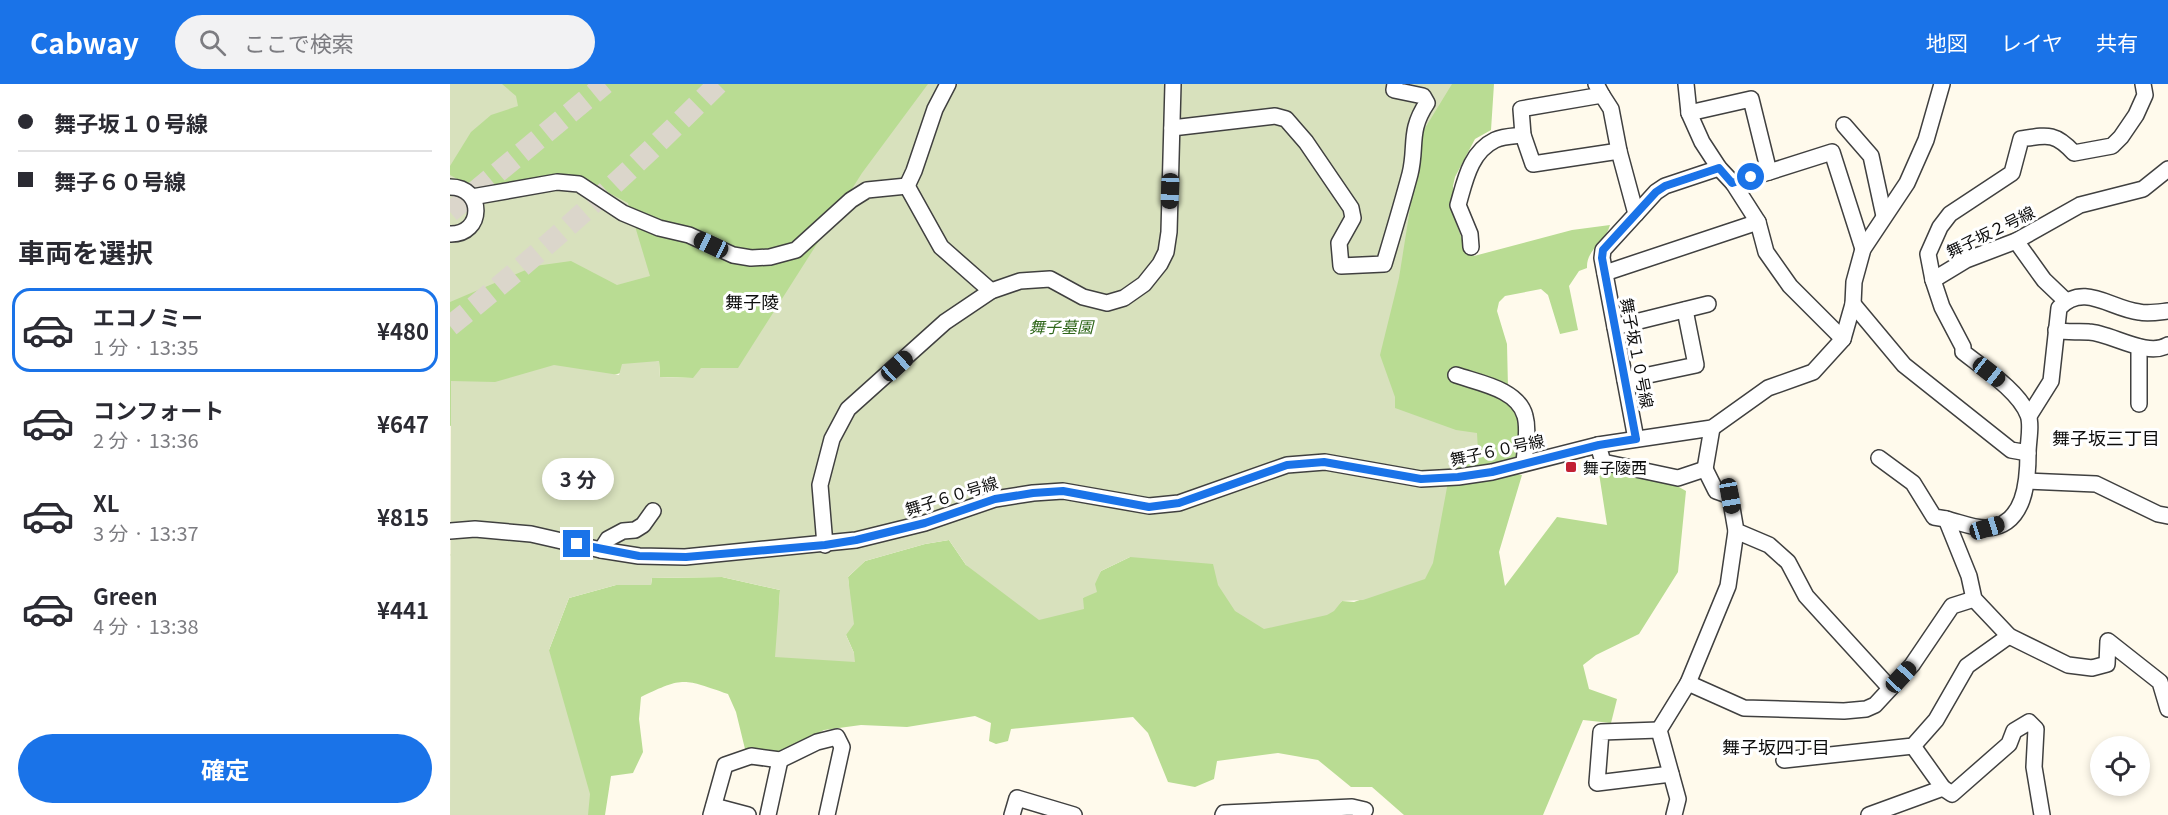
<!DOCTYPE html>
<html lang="ja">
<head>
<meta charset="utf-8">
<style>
  :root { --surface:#fff; --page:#f2f2f3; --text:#2b2b33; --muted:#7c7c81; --line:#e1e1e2; --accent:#1a73e8 }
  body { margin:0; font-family:Georgia,"Noto Sans JP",serif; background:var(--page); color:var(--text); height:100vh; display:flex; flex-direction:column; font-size:22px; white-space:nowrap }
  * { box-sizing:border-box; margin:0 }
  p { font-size:20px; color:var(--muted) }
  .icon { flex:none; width:33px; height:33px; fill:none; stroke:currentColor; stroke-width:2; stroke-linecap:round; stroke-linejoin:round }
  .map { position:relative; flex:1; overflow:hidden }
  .panel { display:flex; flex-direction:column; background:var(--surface); width:450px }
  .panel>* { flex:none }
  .top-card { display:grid; align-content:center; height:132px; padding:0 18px; background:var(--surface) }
  .controls { position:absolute; left:1640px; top:652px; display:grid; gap:12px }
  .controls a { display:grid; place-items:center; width:60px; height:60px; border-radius:50%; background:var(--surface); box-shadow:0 3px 9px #0003; font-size:30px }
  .end { position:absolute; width:27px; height:27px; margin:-14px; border:8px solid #1a73e8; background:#fff; box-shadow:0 0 0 3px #fff }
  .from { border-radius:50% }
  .bubble { position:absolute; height:42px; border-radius:21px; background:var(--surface); box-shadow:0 3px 9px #0003; font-size:20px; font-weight:700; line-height:42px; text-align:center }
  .car { position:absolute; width:18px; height:36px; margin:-18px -9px; border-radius:8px; box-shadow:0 0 4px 2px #0007; background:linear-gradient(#222 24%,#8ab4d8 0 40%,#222 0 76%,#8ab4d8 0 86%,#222 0) }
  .top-card b { display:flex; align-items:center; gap:21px; height:57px; font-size:22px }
  .top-card b+b { border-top:2px solid var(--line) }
  .top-card i { width:15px; height:15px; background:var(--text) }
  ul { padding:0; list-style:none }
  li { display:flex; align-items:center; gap:18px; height:84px; margin:0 12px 9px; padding:0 6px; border:3px solid transparent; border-radius:18px }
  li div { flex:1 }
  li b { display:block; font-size:22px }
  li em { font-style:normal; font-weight:700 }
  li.selected { border-color:var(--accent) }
  li>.icon { width:54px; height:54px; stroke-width:1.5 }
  h2 { padding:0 18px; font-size:27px; line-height:72px }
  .primary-button { display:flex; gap:12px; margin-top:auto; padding:12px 18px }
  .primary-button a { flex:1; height:69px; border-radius:36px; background:var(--accent); color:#fff; font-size:24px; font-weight:700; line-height:69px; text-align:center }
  header { display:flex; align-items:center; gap:36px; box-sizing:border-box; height:84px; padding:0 30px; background:var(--accent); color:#fff }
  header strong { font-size:28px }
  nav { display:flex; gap:33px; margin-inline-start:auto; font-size:21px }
  .search { width:420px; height:54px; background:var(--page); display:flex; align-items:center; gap:15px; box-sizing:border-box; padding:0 21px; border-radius:33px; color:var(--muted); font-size:22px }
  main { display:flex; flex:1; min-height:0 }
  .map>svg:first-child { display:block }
  .forest { fill:#b9dc93 }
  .cemetery { fill:#d8e1bd }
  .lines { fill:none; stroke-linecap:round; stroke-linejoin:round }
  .highway-tunnel { stroke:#dbd6cb; stroke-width:21; stroke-dasharray:21 10; stroke-linecap:butt }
  .minor-casing { stroke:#404040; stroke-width:18 }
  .minor { stroke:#fff; stroke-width:15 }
  .route { stroke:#1a73e8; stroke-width:8 }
  .poi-dot { fill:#c22033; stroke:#fff; stroke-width:2 }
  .labels { text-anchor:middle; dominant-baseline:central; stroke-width:6; stroke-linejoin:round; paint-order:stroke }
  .street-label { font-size:16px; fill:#0d0d0d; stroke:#fff }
  .park-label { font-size:16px; font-style:italic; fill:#30671b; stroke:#fff }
  .poi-label { font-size:16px; fill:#0d0d0d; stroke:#fff; text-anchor:start }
  .neighbourhood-label { font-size:18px; fill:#0d0d0d; stroke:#fff }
</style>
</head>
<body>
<header>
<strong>Cabway</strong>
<div class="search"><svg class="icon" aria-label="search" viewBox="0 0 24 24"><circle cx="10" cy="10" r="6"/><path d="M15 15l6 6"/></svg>ここで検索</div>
<nav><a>地図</a><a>レイヤ</a><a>共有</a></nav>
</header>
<main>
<section class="panel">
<div class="top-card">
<b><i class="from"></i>舞子坂１０号線</b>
<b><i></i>舞子６０号線</b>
</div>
<h2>車両を選択</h2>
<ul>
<li class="selected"><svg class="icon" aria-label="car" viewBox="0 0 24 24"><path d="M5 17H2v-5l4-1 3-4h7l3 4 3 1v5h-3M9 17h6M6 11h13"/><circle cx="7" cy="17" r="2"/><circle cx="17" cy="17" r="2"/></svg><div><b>エコノミー</b><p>1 分 · 13:35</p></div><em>¥480</em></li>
<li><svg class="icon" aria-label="car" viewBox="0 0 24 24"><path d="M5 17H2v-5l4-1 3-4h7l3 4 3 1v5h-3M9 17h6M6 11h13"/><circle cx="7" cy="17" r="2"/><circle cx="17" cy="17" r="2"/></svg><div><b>コンフォート</b><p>2 分 · 13:36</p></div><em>¥647</em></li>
<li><svg class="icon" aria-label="car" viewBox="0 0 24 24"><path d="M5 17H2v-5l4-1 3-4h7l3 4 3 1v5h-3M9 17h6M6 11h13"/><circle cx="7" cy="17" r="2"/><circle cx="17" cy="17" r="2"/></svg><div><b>XL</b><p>3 分 · 13:37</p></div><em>¥815</em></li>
<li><svg class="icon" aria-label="car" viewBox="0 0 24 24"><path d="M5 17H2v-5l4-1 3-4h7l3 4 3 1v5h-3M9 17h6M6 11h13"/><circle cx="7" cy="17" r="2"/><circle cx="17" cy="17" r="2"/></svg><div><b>Green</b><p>4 分 · 13:38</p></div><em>¥441</em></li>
</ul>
<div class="primary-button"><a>確定</a></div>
</section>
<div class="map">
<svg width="1718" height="731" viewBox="0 0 1718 731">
  <rect width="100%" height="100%" fill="#fffaec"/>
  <g class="forest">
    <path d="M0 0H1044L1041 46 1025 55 1005 93 1003 102 1006 139 1012 155 1024 172 1122 146 1160 141C1156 158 1136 165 1137 184L1129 187 1119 202 1128 246 1110 250 1098 211 1091 205 1055 212 1049 218 1047 227 1057 260 1058 304 1072 332 1070 376 996 390 243 294 210 293 209 277 0 342Z"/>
    <path d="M1148 383 1178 391 1206 390 1236 407 1228 488 1189 550 1146 571 1133 581 1139 605 1167 615 1161 639 1133 636 1093 731H954L922 703H901L868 676 828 669 767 677 764 695 745 703 718 698 698 649 683 633 561 645 558 657 546 660 539 657 541 639 525 632 457 643 411 641 374 646 329 670 295 665 286 628 278 610C234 595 234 592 191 613L189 635 193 668 183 689 161 692 155 731H137L0 470 99 566 119 514 166 501H201L202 494 272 493 330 506 329 526 404 569 396 551 400 516 398 493 415 477 475 460 499 456 516 481 633 514 651 487 680 473 674 448 885 523 892 517 904 518 932 508 895 417 1053 388 1072 391 1049 468 1055 502 1107 433 1157 441Z"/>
  </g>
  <g class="cemetery">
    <polygon points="0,0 52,0 66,12 68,22 41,31 21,48 0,82"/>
    <polygon points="478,0 1002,0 972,49 949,194 930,271 945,313 945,324 1006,346 1027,349 1028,367 1003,371 983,479 975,495 913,516 892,517 884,527 877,531 814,545 785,527 768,501 763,480 680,473 651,487 645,500 647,508 633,514 634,525 589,536 516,481 499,456 475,460 415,477 398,493 404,540 396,551 404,569 405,578 325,573 330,506 272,493 202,494 201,501 166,501 119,514 99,566 140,710 138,731 0,731 1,297 45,298 104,281 169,291 172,280 209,277 210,293 243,294 251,284 288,284 412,89"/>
    <polygon points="0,91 22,103 127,92 178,119 200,192 167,201 121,177 85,182 0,218"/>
  </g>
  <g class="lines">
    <g class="highway-tunnel">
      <polyline points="0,128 155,0"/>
      <path d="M0 242C94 167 183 85 268 0"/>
    </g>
    <g class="minor-casing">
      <g id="minor">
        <polyline points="1146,0 1152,11 1071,25 1073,51 1083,80 1169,67 1186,130 1153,166 1152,174 1186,355"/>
        <polyline points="1236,0 1239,29 1252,58 1269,84 1283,99 1308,138 1316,168 1340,202 1393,255"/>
        <polyline points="1152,11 1161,25 1169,67"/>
        <polyline points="1239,29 1301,15 1319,88 1283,99"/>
        <polyline points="1394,41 1421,72 1434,132"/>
        <path d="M722 44 825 32 836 35 856 58 901 124 903 134 889 159 891 182 934 180C943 150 952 120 960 90 967 62 958 47 977 19L973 12 944 6 945 0"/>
        <polyline points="1319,88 1382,68 1413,165"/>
        <polyline points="457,102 491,163 541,207"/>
        <polyline points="457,102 464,87 485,25 498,0"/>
        <path d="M0 103C35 103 34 151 0 150"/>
        <polyline points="22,113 107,98 129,100 173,129 209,144 239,151 283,171 301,174 320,173 346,166 401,116 417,106 457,102"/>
        <polyline points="1186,130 1206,108 1215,102 1269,84"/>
        <polyline points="1566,157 1594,196 1616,217"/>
        <path d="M1021 163 1020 150 1008 121C1015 97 1020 68 1045 56 1053 52 1065 52 1073 51"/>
        <polyline points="1155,189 1308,138"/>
        <path d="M1483 196 1478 170 1490 143 1500 130 1562 89 1571 55C1597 51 1605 48 1624 69L1662 62 1671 53 1686 31 1695 11 1693 0"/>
        <path d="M1403 220 1454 281 1561 366 1578 369C1578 358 1582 341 1578 331 1569 307 1533 284 1513 268V263L1492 223 1483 196 1516 176 1566 157 1630 121 1693 105 1718 85"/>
        <polyline points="1165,243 1258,220"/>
        <path d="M1606 246C1619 249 1627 247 1639 248 1661 249 1697 274 1718 261"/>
        <polyline points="1689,263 1689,320"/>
        <path d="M1006 291C1029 299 1068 305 1075 332 1079 346 1075 365 1074 379"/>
        <polyline points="1175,296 1246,281 1235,226"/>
        <path d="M1579 332 1601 297 1609 224C1634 198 1661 225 1689 228 1698 230 1709 228 1718 227"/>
        <polyline points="1148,361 1153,378 1228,394 1255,385"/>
        <path d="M1578 369C1578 397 1575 441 1538 444 1525 445 1509 438 1496 435L1519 492 1524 515 1559 552 1618 581 1642 584 1657 580 1658 557 1710 598 1718 625"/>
        <polyline points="1429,374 1463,399 1484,433 1496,435"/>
        <polyline points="1255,385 1266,407 1280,412 1286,447 1319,461 1338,478 1356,512 1440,604"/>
        <polyline points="1255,385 1262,344"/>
        <polyline points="1578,397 1646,400 1708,430 1718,432"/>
        <polyline points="0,447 25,445 81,450 151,466 189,472 235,473 406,456 475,439 545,415 583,409 613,407 699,422 729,419 837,381 875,378 971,395 1008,393 1042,388 1148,361 1262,344 1318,304 1363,288 1393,255 1403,220 1404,198 1413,165 1457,99 1476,56 1492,0"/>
        <polyline points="375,461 370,401 382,355 398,325 495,238 541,207 570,197 600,195 633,213 657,219 674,214 694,200 710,180 716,168 719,148 723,0"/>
        <polyline points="151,466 158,455 173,447 185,446 193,441 203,427"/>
        <polyline points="1238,599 1294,624 1394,627 1416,625 1425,621 1462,581 1502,522 1524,515"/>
        <polyline points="1209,646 1151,648 1147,699 1221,690"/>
        <polyline points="1463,662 1493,704 1502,710 1559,660 1564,647 1579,638 1586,645 1584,683 1592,731"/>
        <polyline points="1334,676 1463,662 1486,636 1517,582 1559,552"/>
        <polyline points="264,722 298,731"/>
        <polyline points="261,731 275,681 301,672 330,676 367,658 387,653 392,663 377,731"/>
        <polyline points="318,731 330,676"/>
        <polyline points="562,731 567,714 624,731"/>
        <polyline points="773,731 774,729 902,723 915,726"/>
        <polyline points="1224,731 1228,715 1209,646 1238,599 1278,502 1286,447"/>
        <polyline points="1419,731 1493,704"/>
      </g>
    </g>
    <use href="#minor" class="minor"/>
  </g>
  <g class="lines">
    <polyline class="route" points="127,460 189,472 236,473 375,461 406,456 475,439 545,415 583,409 613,407 699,423 729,419 837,381 874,378 971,395 1008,393 1042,388 1149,361 1186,355 1152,174 1153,166 1206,108 1215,102 1269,84 1282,99 1301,93"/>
  </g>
  <rect class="poi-dot" x="1115" y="377" width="12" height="12" rx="3"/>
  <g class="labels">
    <g class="street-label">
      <text transform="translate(1540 147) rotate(-26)">舞子坂２号線</text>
      <text transform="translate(1188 269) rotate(79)">舞子坂１０号線</text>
      <text transform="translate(1047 365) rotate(-12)">舞子６０号線</text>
      <text transform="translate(501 411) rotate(-17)">舞子６０号線</text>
    </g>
    <g class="park-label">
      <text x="611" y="242">舞子墓園</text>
    </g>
    <g class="poi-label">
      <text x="1133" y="383">舞子陵西</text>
    </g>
    <g class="neighbourhood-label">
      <text x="302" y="217">舞子陵</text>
      <text x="1656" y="353">舞子坂三丁目</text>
      <text x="1326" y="662">舞子坂四丁目</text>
    </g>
  </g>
</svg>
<div class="controls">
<a><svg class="icon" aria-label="locate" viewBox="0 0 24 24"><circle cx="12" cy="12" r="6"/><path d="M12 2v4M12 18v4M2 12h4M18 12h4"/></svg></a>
</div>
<i class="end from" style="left:1301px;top:93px"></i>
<i class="end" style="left:127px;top:460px"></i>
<div class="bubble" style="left:92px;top:374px;width:72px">3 分</div>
<i class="car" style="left:720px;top:107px;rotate:182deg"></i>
<i class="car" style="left:261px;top:161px;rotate:295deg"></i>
<i class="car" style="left:447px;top:282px;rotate:48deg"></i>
<i class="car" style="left:1539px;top:288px;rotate:128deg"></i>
<i class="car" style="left:1280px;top:412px;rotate:170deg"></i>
<i class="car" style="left:1537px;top:444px;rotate:73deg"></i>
<i class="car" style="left:1451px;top:593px;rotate:43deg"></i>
</div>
</main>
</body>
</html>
